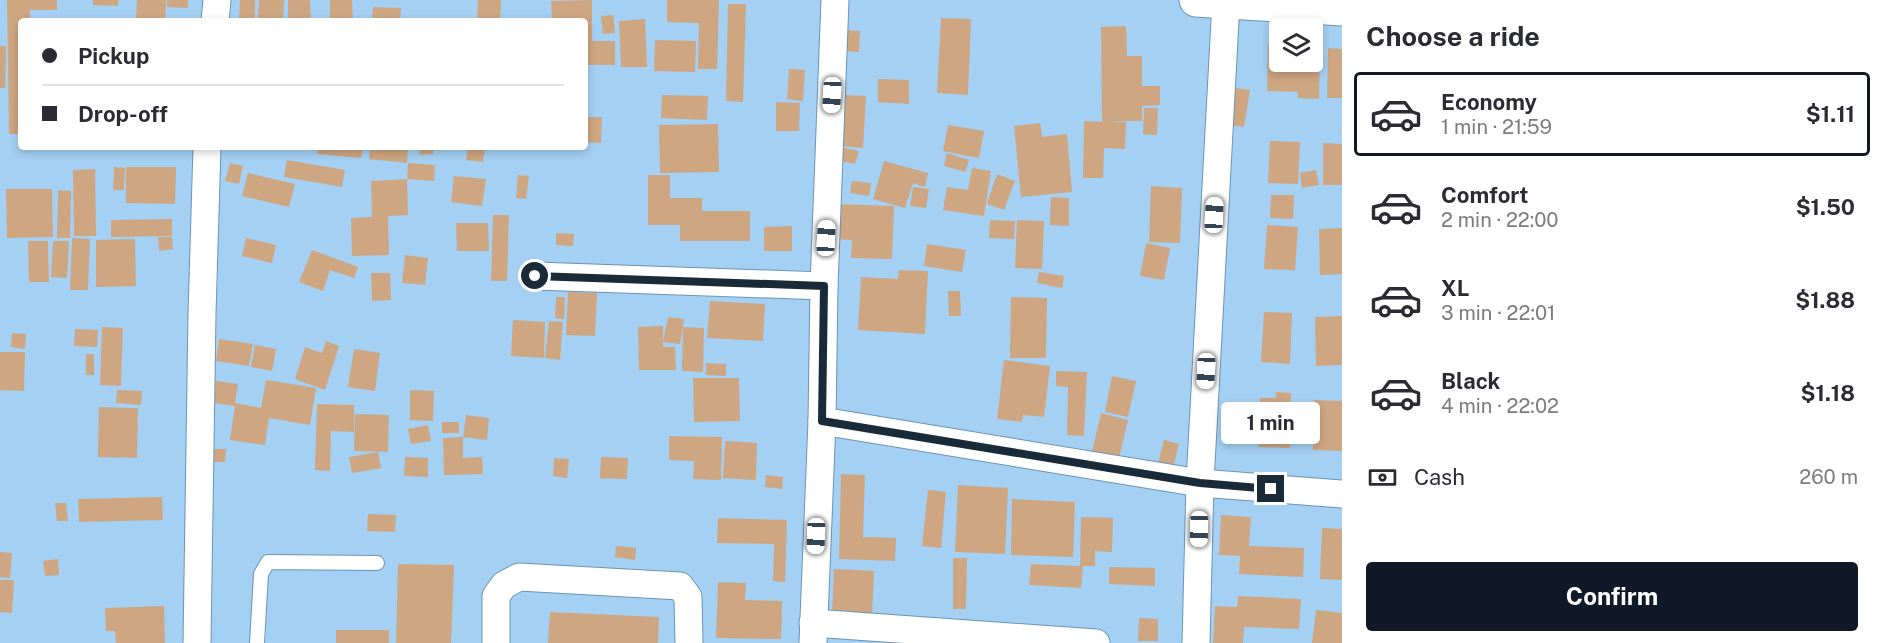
<!DOCTYPE html>
<html lang="en">
<head>
<meta charset="utf-8">
<style>
  :root { --surface:#fff; --page:#f2f2f3; --text:#2b2b33; --muted:#7c7c81; --line:#e1e1e2; --accent:#111827 }
  body { margin:0; font-family:"Public Sans",sans-serif; background:var(--page); color:var(--text); height:100vh; display:flex; flex-direction:column; font-size:22px; white-space:nowrap }
  * { box-sizing:border-box; margin:0 }
  p { font-size:20px; color:var(--muted) }
  .icon { flex:none; width:33px; height:33px; fill:none; stroke:currentColor; stroke-width:2; stroke-linecap:round; stroke-linejoin:round }
  .map { position:relative; flex:1; overflow:hidden }
  .side { display:flex; flex-direction:column; background:var(--surface); width:540px }
  .side>* { flex:none }
  .hud { position:absolute; left:18px; top:18px; width:570px; height:132px; border-radius:6px; box-shadow:0 3px 9px #0003; display:grid; align-content:center; height:132px; padding:0 24px; background:var(--surface) }
  .fabs { position:absolute; left:1269px; top:18px; display:grid; gap:12px }
  .fabs a { display:grid; place-items:center; width:54px; height:54px; border-radius:6px; background:var(--surface); box-shadow:0 3px 9px #0003; font-size:30px }
  .end { position:absolute; width:27px; height:27px; margin:-14px; border:8px solid #192a38; background:#fff; box-shadow:0 0 0 3px #fff }
  .from { border-radius:50% }
  .bubble { position:absolute; height:42px; border-radius:6px; background:var(--surface); box-shadow:0 3px 9px #0003; font-size:20px; font-weight:700; line-height:42px; text-align:center }
  .car { position:absolute; width:18px; height:36px; margin:-18px -9px; border-radius:8px; box-shadow:0 0 4px 2px #0007; background:linear-gradient(#fff 24%,#345 0 40%,#fff 0 76%,#345 0 86%,#fff 0) }
  .hud b { display:flex; align-items:center; gap:21px; height:57px; font-size:22px }
  .hud b+b { border-top:2px solid var(--line) }
  .hud i { width:15px; height:15px; background:var(--text) }
  ul { padding:0; list-style:none }
  li { display:flex; align-items:center; gap:18px; height:84px; margin:0 12px 9px; padding:0 12px; border:3px solid transparent; border-radius:6px }
  li div { flex:1 }
  li b { display:block; font-size:22px }
  li em { font-style:normal; font-weight:700 }
  li.current { border-color:var(--accent) }
  li>.icon { width:54px; height:54px; stroke-width:1.5 }
  h2 { padding:0 24px; font-size:27px; line-height:72px }
  .pay { display:flex; align-items:center; gap:15px; height:66px; padding:0 24px; font-size:22px }
  .pay p { margin-inline-start:auto }
  .primary-button { display:flex; gap:12px; margin-top:auto; padding:12px 24px }
  .primary-button a { flex:1; height:69px; border-radius:6px; background:var(--accent); color:#fff; font-size:24px; font-weight:700; line-height:69px; text-align:center }
  main { display:flex; flex:1; min-height:0 }
  .map>svg:first-child { display:block }
  .building { fill:#cea681 }
  .lines { fill:none; stroke-linecap:round; stroke-linejoin:round }
  .service-casing { stroke:#6b94b7; stroke-width:16 }
  .minor-casing { stroke:#6b94b7; stroke-width:29 }
  .secondary-casing { stroke:#6b94b7; stroke-width:35 }
  .service { stroke:#fff; stroke-width:14 }
  .minor { stroke:#fff; stroke-width:27 }
  .secondary { stroke:#fff; stroke-width:33 }
  .route { stroke:#192a38; stroke-width:8 }
</style>
</head>
<body>
<main>
<div class="map">
<svg width="1342" height="643" viewBox="0 0 1342 643">
  <rect width="100%" height="100%" fill="#a4d0f4"/>
  <g class="building">
    <polygon points="7,0 57,0 57,10 30,10 30,21 21,21 21,134 9,134"/>
    <polygon points="93,0 118,0 118,6 93,5"/>
    <polygon points="137,0 166,0 165,21 136,21"/>
    <polygon points="167,0 188,0 188,8 167,7"/>
    <polygon points="240,0 255,0 255,21 239,21"/>
    <polygon points="259,0 284,0 283,21 258,21"/>
    <polygon points="288,0 310,0 311,21 288,21"/>
    <polygon points="330,0 352,0 353,21 330,21"/>
    <polygon points="478,0 501,0 500,21 477,21"/>
    <polygon points="592,0 592,41 615,41 615,65 585,65 585,21 552,21 551,1"/>
    <polygon points="667,0 719,0 717,69 698,69 699,23 667,22"/>
    <polygon points="728,4 746,4 743,102 726,101"/>
    <polygon points="373,7 401,8 400,21 372,21"/>
    <polygon points="613,15 615,33 603,34 601,16"/>
    <polygon points="941,18 971,19 968,95 937,93"/>
    <polygon points="645,19 647,67 621,67 619,21"/>
    <polygon points="1126,26 1127,56 1142,56 1142,86 1160,86 1160,105 1142,106 1142,121 1107,121 1126,122 1125,149 1104,148 1103,178 1083,178 1084,121 1102,122 1101,27"/>
    <polygon points="843,30 860,31 859,52 842,51"/>
    <polygon points="655,40 696,41 695,72 654,71"/>
    <polygon points="1268,44 1280,44 1280,62 1312,62 1312,45 1320,45 1319,99 1298,98 1298,92 1267,91"/>
    <polygon points="0,46 6,46 5,88 0,88"/>
    <polygon points="1328,48 1342,49 1342,98 1327,98"/>
    <polygon points="789,69 805,70 803,101 787,99"/>
    <polygon points="878,79 909,80 909,104 878,102"/>
    <polygon points="1236,88 1250,90 1244,127 1230,125"/>
    <polygon points="662,95 708,96 707,120 661,118"/>
    <polygon points="846,95 866,96 863,148 843,146"/>
    <polygon points="776,102 800,103 799,131 776,131"/>
    <polygon points="1144,108 1158,108 1157,135 1143,134"/>
    <polygon points="585,117 602,117 601,143 585,142"/>
    <polygon points="1040,123 1042,137 1067,134 1072,192 1021,197 1014,126"/>
    <polygon points="718,124 719,172 660,173 659,125"/>
    <polygon points="948,125 984,131 979,158 943,151"/>
    <polygon points="1270,141 1300,142 1298,184 1268,183"/>
    <polygon points="1323,143 1342,144 1342,185 1323,185"/>
    <polygon points="318,147 363,147 361,158 317,154"/>
    <polygon points="370,147 408,147 407,163 369,159"/>
    <polygon points="419,147 433,147 433,154 420,155"/>
    <polygon points="468,147 485,147 483,162 466,160"/>
    <polygon points="840,147 859,151 855,164 837,160"/>
    <polygon points="947,153 969,160 965,172 944,166"/>
    <polygon points="287,160 345,170 342,187 284,177"/>
    <polygon points="884,161 928,173 925,187 913,183 905,208 873,199"/>
    <polygon points="230,163 243,166 239,184 225,181"/>
    <polygon points="408,163 435,165 434,181 407,179"/>
    <polygon points="114,167 125,168 124,190 113,190"/>
    <polygon points="126,167 176,167 175,204 126,203"/>
    <polygon points="972,168 991,171 984,216 943,210 947,187 968,190"/>
    <polygon points="95,169 96,236 74,236 73,170"/>
    <polygon points="1316,170 1319,185 1302,188 1300,173"/>
    <polygon points="248,173 295,184 289,207 242,196"/>
    <polygon points="997,174 1015,181 1004,210 987,204"/>
    <polygon points="518,175 529,176 526,199 516,198"/>
    <polygon points="648,175 670,175 670,198 702,198 702,211 750,211 750,241 680,241 680,225 648,225"/>
    <polygon points="454,176 486,179 482,206 451,202"/>
    <polygon points="407,179 408,215 388,216 389,255 352,256 351,218 372,217 371,181"/>
    <polygon points="852,181 871,183 869,196 850,193"/>
    <polygon points="1151,186 1182,188 1180,243 1149,242"/>
    <polygon points="913,187 929,189 926,208 910,206"/>
    <polygon points="6,189 52,189 53,237 7,238"/>
    <polygon points="58,190 71,191 70,238 57,238"/>
    <polygon points="1271,195 1294,195 1293,219 1270,218"/>
    <polygon points="1051,197 1069,198 1069,226 1050,225"/>
    <polygon points="836,204 894,206 892,259 851,258 852,240 834,239"/>
    <polygon points="493,215 509,215 507,281 491,281"/>
    <polygon points="172,219 172,236 111,237 111,220"/>
    <polygon points="990,220 1015,221 1014,239 989,238"/>
    <polygon points="1017,220 1044,221 1042,269 1015,268"/>
    <polygon points="456,223 488,223 489,251 457,251"/>
    <polygon points="1267,225 1298,227 1295,270 1264,269"/>
    <polygon points="792,226 792,251 764,251 764,227"/>
    <polygon points="1342,228 1342,274 1320,275 1319,229"/>
    <polygon points="556,233 574,234 573,246 556,245"/>
    <polygon points="158,237 172,237 173,249 159,251"/>
    <polygon points="72,238 90,239 88,290 70,290"/>
    <polygon points="246,238 276,245 272,263 242,256"/>
    <polygon points="135,239 136,286 96,287 96,240"/>
    <polygon points="28,241 48,241 49,282 29,282"/>
    <polygon points="53,241 69,241 67,278 51,277"/>
    <polygon points="1146,243 1170,248 1164,280 1140,276"/>
    <polygon points="927,244 966,250 962,272 924,266"/>
    <polygon points="312,250 358,267 354,278 330,270 323,291 299,282"/>
    <polygon points="405,255 428,258 425,285 402,283"/>
    <polygon points="899,270 928,271 925,334 858,330 861,277 898,279"/>
    <polygon points="1039,272 1064,276 1062,288 1037,283"/>
    <polygon points="371,273 390,273 391,300 372,301"/>
    <polygon points="948,291 960,291 961,316 949,316"/>
    <polygon points="568,292 597,293 595,336 566,335"/>
    <polygon points="556,297 565,297 564,319 555,318"/>
    <polygon points="1011,297 1047,298 1046,358 1010,358"/>
    <polygon points="710,301 765,304 763,341 707,338"/>
    <polygon points="1264,312 1292,313 1290,364 1261,362"/>
    <polygon points="1342,316 1342,365 1316,366 1315,317"/>
    <polygon points="668,317 684,319 680,344 663,342"/>
    <polygon points="513,320 545,322 544,358 511,356"/>
    <polygon points="549,321 563,322 560,360 545,358"/>
    <polygon points="663,326 663,347 675,347 676,370 639,370 638,327"/>
    <polygon points="102,327 123,328 121,386 100,385"/>
    <polygon points="683,327 704,328 703,372 682,371"/>
    <polygon points="75,329 98,330 97,347 74,346"/>
    <polygon points="12,333 26,334 25,349 11,347"/>
    <polygon points="219,339 253,344 249,366 216,361"/>
    <polygon points="326,341 339,346 325,390 295,379 305,347 322,353"/>
    <polygon points="255,345 276,349 272,371 251,367"/>
    <polygon points="354,349 380,353 375,391 348,387"/>
    <polygon points="0,352 25,352 24,391 0,390"/>
    <rect x="86" y="354" width="8" height="21"/>
    <polygon points="1004,360 1050,366 1044,417 1023,415 1022,422 997,419"/>
    <polygon points="706,363 726,364 726,376 706,375"/>
    <polygon points="1056,371 1087,372 1084,436 1067,435 1068,387 1056,386"/>
    <polygon points="1112,376 1136,381 1128,417 1105,412"/>
    <polygon points="693,378 739,378 740,421 694,422"/>
    <polygon points="266,380 316,388 310,425 269,418 265,445 230,440 235,406 213,403 216,381 238,384 235,403 261,408"/>
    <polygon points="117,390 142,391 141,405 116,403"/>
    <polygon points="410,390 434,391 433,421 410,420"/>
    <polygon points="1276,392 1291,393 1290,448 1259,447 1260,398 1276,398"/>
    <polygon points="1314,400 1342,401 1342,451 1313,450"/>
    <polygon points="317,404 354,405 354,432 331,431 330,471 315,470"/>
    <polygon points="99,407 138,408 137,458 98,457"/>
    <polygon points="1101,413 1128,420 1119,458 1092,452"/>
    <polygon points="355,414 389,415 388,452 354,451"/>
    <polygon points="466,415 489,418 487,440 463,437"/>
    <rect x="442" y="422" width="17" height="11"/>
    <polygon points="428,425 431,441 411,444 408,429"/>
    <polygon points="669,436 722,437 721,480 693,479 694,461 669,460"/>
    <polygon points="463,437 463,458 482,457 483,474 444,475 443,438"/>
    <polygon points="1164,440 1179,444 1172,471 1157,467"/>
    <polygon points="725,441 757,443 756,480 723,478"/>
    <polygon points="208,449 226,449 225,462 208,462"/>
    <polygon points="378,452 381,468 352,473 349,457"/>
    <polygon points="405,457 428,458 428,477 404,476"/>
    <polygon points="601,457 628,458 627,479 600,478"/>
    <polygon points="554,458 569,459 567,478 553,476"/>
    <polygon points="841,474 865,475 863,537 896,538 895,561 839,559"/>
    <polygon points="766,475 783,477 782,489 765,487"/>
    <polygon points="958,485 1008,488 1005,554 955,552"/>
    <polygon points="928,490 946,492 941,548 922,546"/>
    <polygon points="162,497 163,520 79,522 78,499"/>
    <polygon points="1012,499 1075,502 1073,557 1011,555"/>
    <polygon points="55,503 66,503 68,521 57,521"/>
    <polygon points="368,514 396,515 395,532 367,531"/>
    <polygon points="1221,515 1251,517 1249,546 1304,548 1303,577 1239,574 1240,556 1219,555"/>
    <polygon points="1081,517 1113,518 1112,552 1095,551 1095,566 1083,566 1081,588 1029,585 1031,564 1080,566"/>
    <polygon points="718,518 787,520 785,582 773,581 774,544 717,543"/>
    <polygon points="1322,528 1342,529 1342,580 1320,579"/>
    <polygon points="616,546 636,548 635,560 615,557"/>
    <polygon points="0,552 12,553 10,578 0,577"/>
    <polygon points="953,558 967,558 966,609 953,609"/>
    <polygon points="58,559 59,575 45,576 43,561"/>
    <polygon points="398,564 454,565 451,643 396,643"/>
    <polygon points="1109,567 1155,568 1155,586 1109,584"/>
    <polygon points="834,569 874,571 872,617 832,616"/>
    <polygon points="0,580 14,580 12,613 0,612"/>
    <polygon points="718,582 746,583 745,600 782,601 781,639 716,638"/>
    <polygon points="1238,596 1301,599 1299,629 1244,627 1243,643 1213,643 1215,606 1237,607"/>
    <polygon points="164,606 165,643 116,643 115,631 106,631 105,608"/>
    <polygon points="1316,610 1342,613 1342,643 1312,643"/>
    <polygon points="550,612 659,617 658,643 548,643"/>
    <polygon points="1139,618 1158,619 1158,641 1138,641"/>
    <rect x="336" y="630" width="53" height="13"/>
  </g>
  <g class="lines">
    <g class="service-casing">
      <polyline id="service" points="257,643 261,574 268,562 377,563"/>
    </g>
    <g class="minor-casing">
      <g id="minor">
        <polyline points="215,21 217,0"/>
        <polyline points="535,276 824,286"/>
        <polyline points="822,421 1200,483 1342,494"/>
        <polyline points="813,623 1096,643"/>
        <polyline points="197,643 202,314 207,147"/>
        <polyline points="496,643 496,596 504,585 519,577 680,586 688,597 689,643"/>
        <polyline points="813,643 822,421 824,286 835,0"/>
        <polyline points="1196,643 1200,483 1226,2"/>
      </g>
    </g>
    <g class="secondary-casing">
      <polyline id="secondary" points="1196,0 1342,9"/>
    </g>
    <use href="#service" class="service"/>
    <use href="#minor" class="minor"/>
    <use href="#secondary" class="secondary"/>
  </g>
  <g class="lines">
    <polyline class="route" points="535,276 824,286 822,421 1200,483 1271,489"/>
  </g>
</svg>
<div class="fabs">
<a><svg class="icon" aria-label="layers" viewBox="0 0 24 24"><path d="M12 4l9 5-9 5-9-5zM3 14l9 5 9-5"/></svg></a>
</div>
<i class="end from" style="left:535px;top:276px"></i>
<i class="end" style="left:1271px;top:489px"></i>
<div class="bubble" style="left:1221px;top:402px;width:99px">1 min</div>
<i class="car" style="left:832px;top:95px;rotate:183deg"></i>
<i class="car" style="left:1214px;top:215px;rotate:3deg"></i>
<i class="car" style="left:826px;top:238px;rotate:3deg"></i>
<i class="car" style="left:1206px;top:371px;rotate:183deg"></i>
<i class="car" style="left:1199px;top:529px;rotate:181deg"></i>
<i class="car" style="left:816px;top:536px;rotate:182deg"></i>
<div class="hud">
<b><i class="from"></i>Pickup</b>
<b><i></i>Drop-off</b>
</div>
</div>
<section class="side">
<h2>Choose a ride</h2>
<ul>
<li class="current"><svg class="icon" aria-label="car" viewBox="0 0 24 24"><path d="M5 17H2v-5l4-1 3-4h7l3 4 3 1v5h-3M9 17h6M6 11h13"/><circle cx="7" cy="17" r="2"/><circle cx="17" cy="17" r="2"/></svg><div><b>Economy</b><p>1 min · 21:59</p></div><em>$1.11</em></li>
<li><svg class="icon" aria-label="car" viewBox="0 0 24 24"><path d="M5 17H2v-5l4-1 3-4h7l3 4 3 1v5h-3M9 17h6M6 11h13"/><circle cx="7" cy="17" r="2"/><circle cx="17" cy="17" r="2"/></svg><div><b>Comfort</b><p>2 min · 22:00</p></div><em>$1.50</em></li>
<li><svg class="icon" aria-label="car" viewBox="0 0 24 24"><path d="M5 17H2v-5l4-1 3-4h7l3 4 3 1v5h-3M9 17h6M6 11h13"/><circle cx="7" cy="17" r="2"/><circle cx="17" cy="17" r="2"/></svg><div><b>XL</b><p>3 min · 22:01</p></div><em>$1.88</em></li>
<li><svg class="icon" aria-label="car" viewBox="0 0 24 24"><path d="M5 17H2v-5l4-1 3-4h7l3 4 3 1v5h-3M9 17h6M6 11h13"/><circle cx="7" cy="17" r="2"/><circle cx="17" cy="17" r="2"/></svg><div><b>Black</b><p>4 min · 22:02</p></div><em>$1.18</em></li>
</ul>
<div class="pay"><svg class="icon" aria-label="cash" viewBox="0 0 24 24"><path d="M3 7h18v10H3z"/><circle cx="12" cy="12" r="2"/></svg>Cash<p>260 m</p></div>
<div class="primary-button"><a>Confirm</a></div>
</section>
</main>
</body>
</html>
